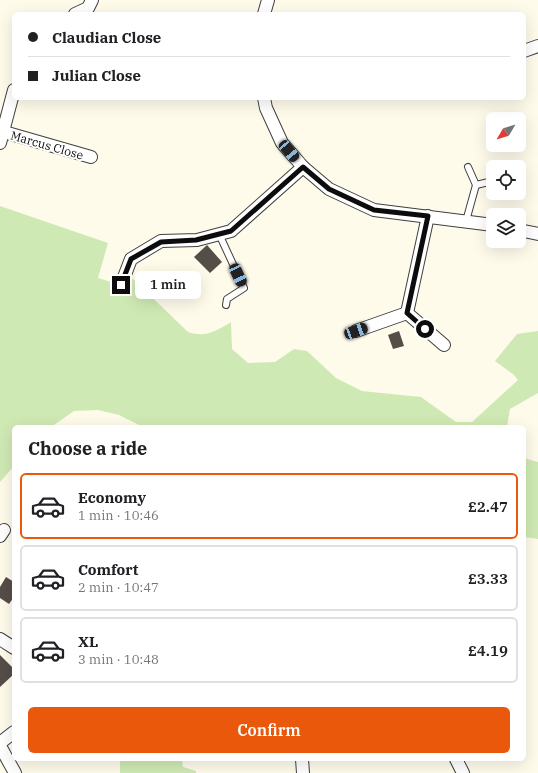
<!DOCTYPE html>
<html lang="en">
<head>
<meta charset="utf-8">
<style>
  :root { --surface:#fff; --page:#f2f2f2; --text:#202124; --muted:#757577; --line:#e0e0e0; --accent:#ea580c }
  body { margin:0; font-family:"IBM Plex Serif",serif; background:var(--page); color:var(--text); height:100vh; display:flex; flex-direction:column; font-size:15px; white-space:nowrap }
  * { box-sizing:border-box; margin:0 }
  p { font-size:13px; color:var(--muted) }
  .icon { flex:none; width:22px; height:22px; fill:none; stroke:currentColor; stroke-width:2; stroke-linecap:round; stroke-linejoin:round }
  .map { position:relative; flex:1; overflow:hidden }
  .sheet { position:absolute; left:12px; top:425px; width:514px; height:336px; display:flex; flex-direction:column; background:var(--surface); border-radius:6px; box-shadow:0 4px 16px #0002 }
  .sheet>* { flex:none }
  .guide { position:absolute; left:12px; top:12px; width:514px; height:88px; border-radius:6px; box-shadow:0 4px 16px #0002; display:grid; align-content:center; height:88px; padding:0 16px; background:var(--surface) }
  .needle { width:26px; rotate:232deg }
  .tools { position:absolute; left:486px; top:112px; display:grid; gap:8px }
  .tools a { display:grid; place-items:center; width:40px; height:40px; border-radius:6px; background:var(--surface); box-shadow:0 4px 16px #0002; font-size:20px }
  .end { position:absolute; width:18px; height:18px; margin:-9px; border:5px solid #0c0c0c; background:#fff; box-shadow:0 0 0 2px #fff }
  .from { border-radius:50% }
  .bubble { position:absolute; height:28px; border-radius:6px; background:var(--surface); box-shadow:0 4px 16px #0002; font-size:13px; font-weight:600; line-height:28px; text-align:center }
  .car { position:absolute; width:12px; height:24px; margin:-12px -6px; border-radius:5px; box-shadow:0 0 3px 1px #0007; background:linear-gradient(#222 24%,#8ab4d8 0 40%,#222 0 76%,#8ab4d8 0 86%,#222 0) }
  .guide b { display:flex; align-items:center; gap:14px; height:38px; font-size:15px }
  .guide b+b { border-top:1px solid var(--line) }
  .guide i { width:10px; height:10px; background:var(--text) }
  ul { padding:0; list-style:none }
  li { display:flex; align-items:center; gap:12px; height:66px; margin:0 8px 6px; padding:0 8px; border:2px solid var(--line); border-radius:6px }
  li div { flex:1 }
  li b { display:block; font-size:15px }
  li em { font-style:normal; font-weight:600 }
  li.current { border-color:var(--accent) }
  li>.icon { width:36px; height:36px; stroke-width:1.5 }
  h2 { padding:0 16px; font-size:18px; line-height:48px }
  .primary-button { display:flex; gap:8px; margin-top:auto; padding:8px 16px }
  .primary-button a { flex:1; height:46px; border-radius:6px; background:var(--accent); color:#fff; font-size:16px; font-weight:600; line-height:46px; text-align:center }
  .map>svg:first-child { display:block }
  .green { fill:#cfe9b4 }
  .building { fill:#554d48 }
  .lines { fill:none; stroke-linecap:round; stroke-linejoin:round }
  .lane-casing { stroke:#3f3f3f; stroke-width:8 }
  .street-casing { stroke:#3f3f3f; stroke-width:14 }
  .lane { stroke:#fff; stroke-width:6 }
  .street { stroke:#fff; stroke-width:12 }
  .route { stroke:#0c0c0c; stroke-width:5 }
  .labels { text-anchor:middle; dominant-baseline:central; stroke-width:4; stroke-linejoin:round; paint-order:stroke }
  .street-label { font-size:12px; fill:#0c0c0c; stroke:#fff }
</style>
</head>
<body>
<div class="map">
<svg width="538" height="773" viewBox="0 0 538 773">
  <rect width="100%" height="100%" fill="#fffbeb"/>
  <g class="green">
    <path d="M0 206 108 243 98 278 121 285 132 278 188 332C206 338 216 331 231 322L232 349 248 363 275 362 294 349 307 351 336 378 362 391 421 397 456 422H472L518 380 514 375 495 361 517 334 538 331V393L510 409 507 427H143L119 415 98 410 74 411 51 427H14V466L0 482Z"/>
    <polygon points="524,458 538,462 538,539 524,537"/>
    <polygon points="120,759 182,759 183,767 196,771 196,773 120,773"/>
  </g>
  <g class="building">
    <polygon points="207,245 222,262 210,273 194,257"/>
    <polygon points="399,331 404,346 393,349 388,335"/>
    <polygon points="6,577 14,582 14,597 9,604 0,598 0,587"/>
    <polygon points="0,655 14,669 14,674 0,687"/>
  </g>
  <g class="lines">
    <g class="lane-casing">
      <g id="lane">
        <polyline points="468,167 476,185 493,181"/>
        <polyline points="466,221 476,185"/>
        <polyline points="219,234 244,288 227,299 226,305"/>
      </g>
    </g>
    <g class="street-casing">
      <g id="street">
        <polyline points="75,14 88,8 92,0"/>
        <polyline points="264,14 268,0"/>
        <polyline points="524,51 538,46"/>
        <polyline points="264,98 266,108 282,143 303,167 329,189 374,210 493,225"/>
        <polyline points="4,132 91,157"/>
        <polyline points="0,143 14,90"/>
        <polyline points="428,216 407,313 444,345"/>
        <polyline points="519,230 538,234"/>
        <polyline points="121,285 131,259 161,241 197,240 231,231 303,167"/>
        <polyline points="356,331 407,313"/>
        <polyline points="0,536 4,530"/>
        <polyline points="0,639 14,648"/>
        <polyline points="0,743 14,732"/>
        <polyline points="0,746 15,773"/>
        <polyline points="302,759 303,773"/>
        <polyline points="456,759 463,773"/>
      </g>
    </g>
    <use href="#lane" class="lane"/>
    <use href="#street" class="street"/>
  </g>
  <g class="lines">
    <polyline class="route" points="121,285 131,259 161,242 196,240 231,231 303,167 329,189 374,210 428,216 407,313 425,329"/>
  </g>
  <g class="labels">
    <g class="street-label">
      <text transform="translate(47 145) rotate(16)">Marcus Close</text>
    </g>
  </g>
</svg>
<div class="tools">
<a><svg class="needle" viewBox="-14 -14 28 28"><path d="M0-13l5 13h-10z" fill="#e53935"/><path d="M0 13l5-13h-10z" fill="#757577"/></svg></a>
<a><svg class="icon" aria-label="locate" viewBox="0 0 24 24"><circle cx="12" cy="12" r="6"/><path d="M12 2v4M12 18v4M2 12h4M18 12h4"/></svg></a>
<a><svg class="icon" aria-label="layers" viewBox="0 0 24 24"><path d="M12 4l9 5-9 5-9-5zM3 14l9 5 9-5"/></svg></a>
</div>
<i class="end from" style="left:425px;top:329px"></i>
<i class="end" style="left:121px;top:285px"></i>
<div class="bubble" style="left:135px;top:271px;width:66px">1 min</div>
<i class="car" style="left:289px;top:151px;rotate:140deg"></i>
<i class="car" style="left:238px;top:275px;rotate:155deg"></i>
<i class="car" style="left:356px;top:331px;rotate:70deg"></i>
<div class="guide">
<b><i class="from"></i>Claudian Close</b>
<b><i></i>Julian Close</b>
</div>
<section class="sheet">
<h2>Choose a ride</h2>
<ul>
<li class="current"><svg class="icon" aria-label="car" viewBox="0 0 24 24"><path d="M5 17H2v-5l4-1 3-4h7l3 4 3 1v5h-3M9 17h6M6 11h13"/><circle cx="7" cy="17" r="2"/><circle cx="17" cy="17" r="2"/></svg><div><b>Economy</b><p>1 min · 10:46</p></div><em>£2.47</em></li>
<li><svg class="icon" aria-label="car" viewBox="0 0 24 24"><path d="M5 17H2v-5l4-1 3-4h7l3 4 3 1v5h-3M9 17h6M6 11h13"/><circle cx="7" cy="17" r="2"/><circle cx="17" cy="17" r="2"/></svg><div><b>Comfort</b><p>2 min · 10:47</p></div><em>£3.33</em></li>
<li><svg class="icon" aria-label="car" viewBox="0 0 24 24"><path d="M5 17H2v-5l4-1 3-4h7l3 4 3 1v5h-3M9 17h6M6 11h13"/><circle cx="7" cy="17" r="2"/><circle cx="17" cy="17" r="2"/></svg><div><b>XL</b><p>3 min · 10:48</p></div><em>£4.19</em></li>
</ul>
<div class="primary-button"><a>Confirm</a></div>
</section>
</div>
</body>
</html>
